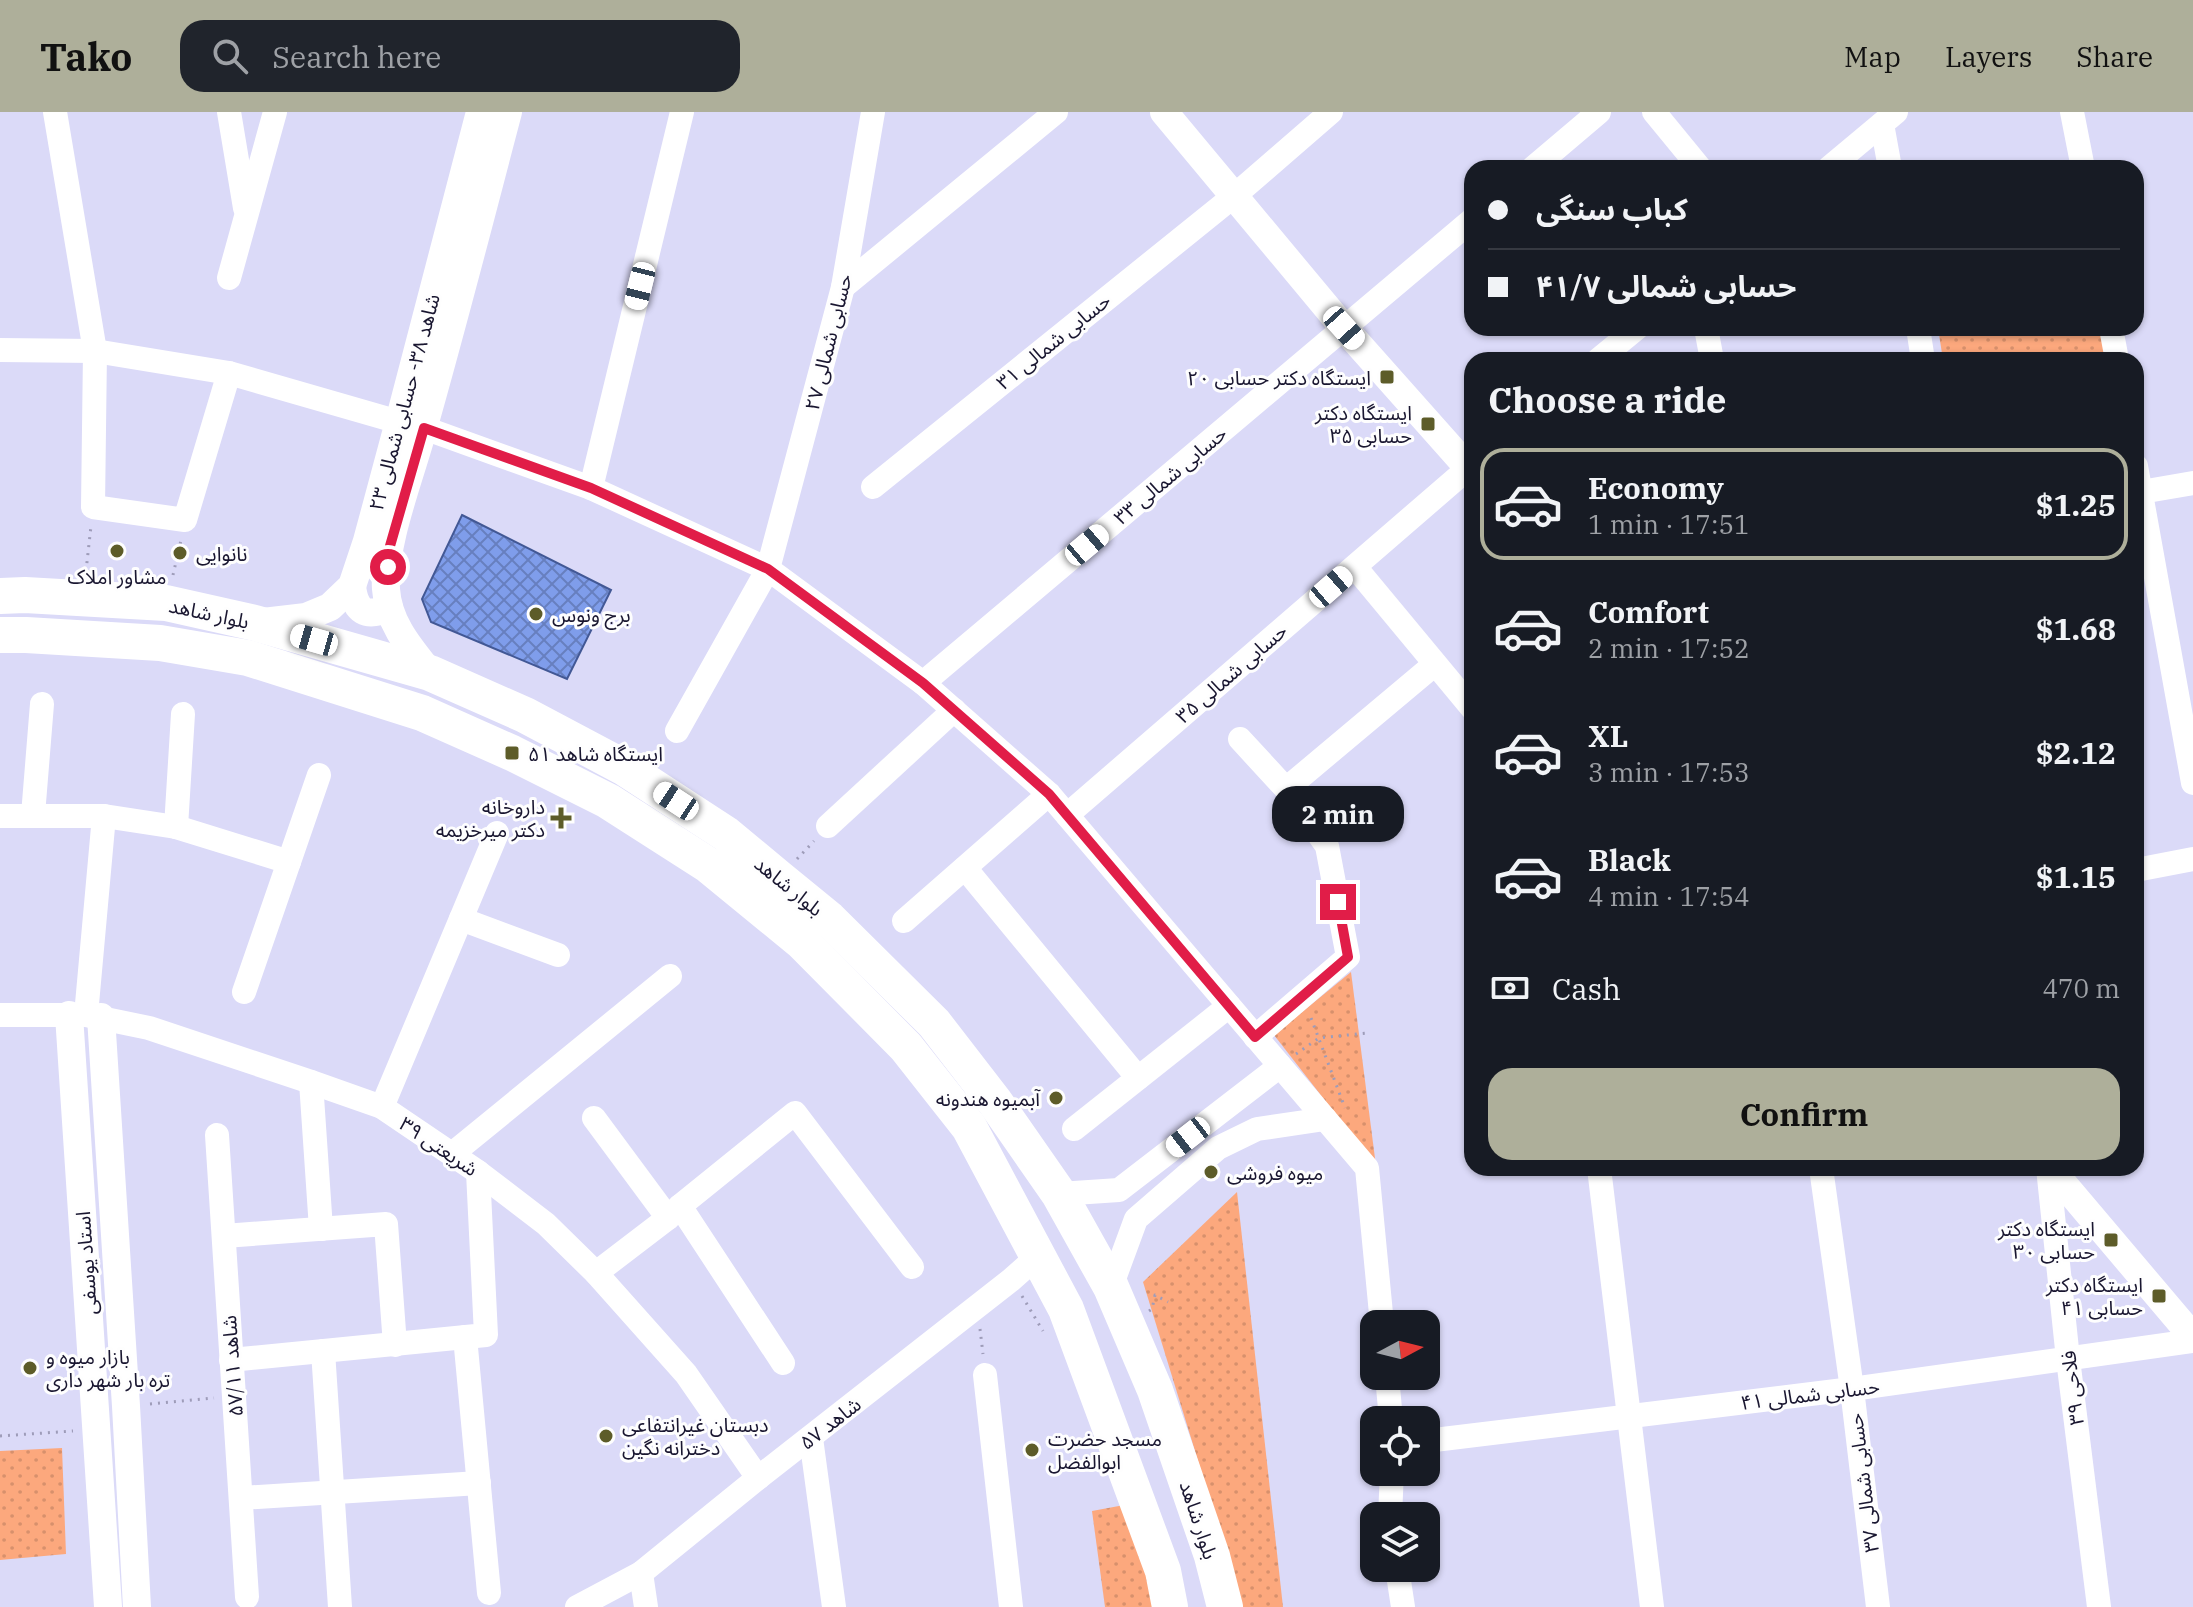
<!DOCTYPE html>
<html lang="en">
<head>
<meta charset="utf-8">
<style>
  :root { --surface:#171b24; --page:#20242c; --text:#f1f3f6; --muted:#9ea1a6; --line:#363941; --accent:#aeaf9a }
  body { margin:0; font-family:"IBM Plex Serif","Noto Sans Arabic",serif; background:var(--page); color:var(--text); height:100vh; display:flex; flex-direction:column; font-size:30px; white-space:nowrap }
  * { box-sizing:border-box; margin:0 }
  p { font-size:26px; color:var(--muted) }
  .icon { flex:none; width:44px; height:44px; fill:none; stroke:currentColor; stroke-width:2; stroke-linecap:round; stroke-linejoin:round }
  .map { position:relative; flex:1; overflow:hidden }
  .side { position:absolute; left:1464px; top:240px; width:680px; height:824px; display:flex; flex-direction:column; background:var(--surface); border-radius:24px; box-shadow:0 2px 6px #0004 }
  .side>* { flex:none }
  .guide { position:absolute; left:1464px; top:48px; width:680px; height:176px; border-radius:24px; box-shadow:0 2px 6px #0004; display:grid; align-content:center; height:176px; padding:0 24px; background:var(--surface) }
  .needle { width:52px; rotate:83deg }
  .tools { position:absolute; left:1360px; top:1198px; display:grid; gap:16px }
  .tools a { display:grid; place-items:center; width:80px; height:80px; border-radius:16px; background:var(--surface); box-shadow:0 2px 6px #0004; font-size:40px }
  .end { position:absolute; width:36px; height:36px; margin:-18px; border:10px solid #e11d48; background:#fff; box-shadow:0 0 0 4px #fff }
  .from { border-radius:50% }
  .bubble { position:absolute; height:56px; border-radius:24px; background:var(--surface); box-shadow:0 2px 6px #0004; font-size:26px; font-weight:700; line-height:56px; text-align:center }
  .car { position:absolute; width:24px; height:48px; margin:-24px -12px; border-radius:10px; box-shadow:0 0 6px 2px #0007; background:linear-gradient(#fff 24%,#345 0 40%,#fff 0 76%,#345 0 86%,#fff 0) }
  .guide b { display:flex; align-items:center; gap:28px; height:76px; font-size:30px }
  .guide b+b { border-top:2px solid var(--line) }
  .guide i { width:20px; height:20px; background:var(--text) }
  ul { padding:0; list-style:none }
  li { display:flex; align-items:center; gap:24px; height:112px; margin:0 16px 12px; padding:0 8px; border:4px solid transparent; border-radius:24px }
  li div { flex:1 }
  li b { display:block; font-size:30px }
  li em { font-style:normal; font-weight:700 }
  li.active { border-color:var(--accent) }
  li>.icon { width:72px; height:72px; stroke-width:1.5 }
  h2 { padding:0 24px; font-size:36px; line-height:96px }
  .pay { display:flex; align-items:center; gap:20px; height:88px; padding:0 24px; font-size:30px }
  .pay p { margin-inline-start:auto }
  .action { display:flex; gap:16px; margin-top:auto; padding:16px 24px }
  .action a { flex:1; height:92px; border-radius:24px; background:var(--accent); color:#111; font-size:32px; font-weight:700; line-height:92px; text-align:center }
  header { display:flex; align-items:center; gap:48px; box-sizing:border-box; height:112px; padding:0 40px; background:var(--accent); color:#111 }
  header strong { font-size:38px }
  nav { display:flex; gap:44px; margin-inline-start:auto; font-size:28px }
  .search { width:560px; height:72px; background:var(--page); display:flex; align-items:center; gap:20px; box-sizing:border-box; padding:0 28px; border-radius:24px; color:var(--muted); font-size:30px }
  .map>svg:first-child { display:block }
  .grass { fill:url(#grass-dots) }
  .building { fill:url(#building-cross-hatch); stroke:#425895; stroke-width:2 }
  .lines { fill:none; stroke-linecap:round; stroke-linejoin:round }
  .path { stroke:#9e9cb9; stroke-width:3; stroke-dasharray:2 6; stroke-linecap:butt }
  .minor { stroke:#fff; stroke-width:24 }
  .tertiary { stroke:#fff; stroke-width:28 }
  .primary { stroke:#fff; stroke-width:36 }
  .route { stroke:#e11d48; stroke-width:10 }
  .poi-dot { fill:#5d5c29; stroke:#fefefe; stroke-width:3 }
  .labels { text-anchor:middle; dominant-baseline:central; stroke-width:6; stroke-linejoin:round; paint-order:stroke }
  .street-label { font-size:20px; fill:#191630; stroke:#fefefe }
  .poi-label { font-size:20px; fill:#191630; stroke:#fefefe; text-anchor:start }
</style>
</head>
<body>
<header>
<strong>Tako</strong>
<div class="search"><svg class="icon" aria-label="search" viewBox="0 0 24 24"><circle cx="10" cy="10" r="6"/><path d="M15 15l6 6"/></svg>Search here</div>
<nav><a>Map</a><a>Layers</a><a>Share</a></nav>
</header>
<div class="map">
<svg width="2193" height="1495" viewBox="0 0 2193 1495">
  <defs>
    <pattern id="grass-dots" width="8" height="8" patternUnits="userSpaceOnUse" patternTransform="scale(2)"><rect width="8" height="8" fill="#fca87d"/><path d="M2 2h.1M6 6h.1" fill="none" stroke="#d7906c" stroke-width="1.8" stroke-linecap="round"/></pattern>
    <pattern id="building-cross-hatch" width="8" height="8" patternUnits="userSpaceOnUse" patternTransform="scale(2)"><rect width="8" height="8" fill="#7f9deb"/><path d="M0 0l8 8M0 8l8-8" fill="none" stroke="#677fbf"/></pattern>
  </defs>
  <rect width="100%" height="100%" fill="#dbdaf8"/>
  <g class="grass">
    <polygon points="1938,216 2101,216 2107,248 1943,248"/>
    <polygon points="1351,860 1376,1054 1274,923"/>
    <polygon points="1237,1080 1283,1495 1243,1495 1143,1170"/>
    <polygon points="62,1336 66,1442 0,1448 0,1339"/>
    <polygon points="1135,1391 1156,1495 1105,1495 1092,1399"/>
  </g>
  <polygon class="building" points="462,403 611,478 567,567 431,510 422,487"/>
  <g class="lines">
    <g class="path">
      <polyline points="86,459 91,414"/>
      <polyline points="173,463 181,428"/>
      <polyline points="797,747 814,729"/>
      <polyline points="1311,906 1345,996"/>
      <polyline points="1296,942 1319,926 1367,921"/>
      <polyline points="1022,1184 1043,1219"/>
      <polyline points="1149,1199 1152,1197 1155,1183 1168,1190"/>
      <polyline points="980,1217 983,1242"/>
      <polyline points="150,1292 214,1286"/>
      <polyline points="0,1324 73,1319"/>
    </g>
    <g class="minor">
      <polyline points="55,0 95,239 93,395 185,408 229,261"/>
      <polyline points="229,0 245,96"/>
      <polyline points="1654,0 1700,56"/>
      <polyline points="2072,0 2083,56"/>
      <polyline points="1882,12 1890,56"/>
      <polyline points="1533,56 1599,0"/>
      <polyline points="1829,56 1896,0"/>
      <polyline points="229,166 275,0"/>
      <polyline points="843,175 1056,0"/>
      <polyline points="1706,216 1712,248"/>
      <polyline points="1918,216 1923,248"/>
      <polyline points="2111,216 2117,248"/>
      <polyline points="0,238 95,239 229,261 399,310"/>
      <polyline points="1598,248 1637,216"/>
      <polyline points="424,316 591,376 768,457 923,571 1049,682 1367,1056 1382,1212"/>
      <polyline points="2136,354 2193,671"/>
      <polyline points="873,375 1234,84 1331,0"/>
      <polyline points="591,376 682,0"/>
      <polyline points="2141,380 2193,371"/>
      <polyline points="1355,455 1472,596"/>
      <polyline points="923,571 1472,108"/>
      <polyline points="677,619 768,457 843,175 873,0"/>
      <polyline points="1240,627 1286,677 1327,734 1348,845 1255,925"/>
      <polyline points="1286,677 1435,552"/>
      <polyline points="33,703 42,592"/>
      <polyline points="1067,703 1472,353"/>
      <polyline points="0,704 104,704 176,715 289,750"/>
      <polyline points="828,714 954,598"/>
      <polyline points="176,715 183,602"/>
      <polyline points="965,756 1138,966"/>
      <polyline points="2136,758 2193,747"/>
      <polyline points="461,807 558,843"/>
      <polyline points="904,809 1049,682"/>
      <polyline points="244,880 319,663"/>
      <polyline points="0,903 86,903 149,916 311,970 382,995 478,1060 546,1112 596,1161 686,1262 758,1366"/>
      <polyline points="86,903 104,704"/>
      <polyline points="311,970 321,1117"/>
      <polyline points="382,995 497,721"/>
      <polyline points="594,1006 668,1106"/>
      <polyline points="1074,1017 1229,894"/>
      <polyline points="217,1023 247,1485"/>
      <polyline points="452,1042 670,864"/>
      <polyline points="1599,1056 1652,1495"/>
      <polyline points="1821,1056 1852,1277 1878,1495"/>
      <polyline points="2048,1056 2068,1247 2099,1495"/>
      <polyline points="1059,1082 1119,1078 1280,954"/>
      <polyline points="680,1094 783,1251"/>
      <polyline points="224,1124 386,1112 395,1233"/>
      <polyline points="596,1161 668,1106 680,1094 795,1001 912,1155"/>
      <polyline points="1111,1175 1136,1107 1218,1036 1257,1017 1325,1007"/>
      <polyline points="465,1225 489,1481"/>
      <polyline points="323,1239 340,1495"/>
      <polyline points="231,1248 486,1223 478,1060"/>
      <polyline points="985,1263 1011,1495"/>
      <polyline points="1387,1264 1391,1308"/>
      <polyline points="811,1326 834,1495"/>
      <polyline points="1426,1329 1852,1277 2193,1229"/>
      <polyline points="241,1386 479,1371"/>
      <polyline points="1390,1404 1392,1360"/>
      <polyline points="1397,1456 1403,1495"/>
      <polyline points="641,1461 646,1495"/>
      <polyline points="577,1495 641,1461 758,1366 1011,1168 1038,1144"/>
    </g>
    <g class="tertiary">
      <polyline points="1164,0 1344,216 1472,360"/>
      <path d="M352 474C355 500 366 506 389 496"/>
      <polyline points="263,510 306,505 330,495 352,474 367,429 399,310 480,0"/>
      <path d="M430 561C410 536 388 511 386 477 383 431 411 363 423 317 453 212 480 106 508 0"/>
      <polyline points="69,903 108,1495"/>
      <polyline points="101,905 126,1294 137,1495"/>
      <polyline points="2050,1056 2193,1225"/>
    </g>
    <g class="primary">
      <polyline points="0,484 25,483 166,491 255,511 430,561 525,603 623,655 726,722 779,766 829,807 934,911 995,990 1059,1082 1111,1175 1155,1278 1212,1444 1225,1495"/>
      <polyline points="0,523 26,523 160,531 248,546 422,601 512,641 608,689 708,753 802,830 906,935 969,1015 1066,1197 1163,1459 1170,1495"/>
    </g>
  </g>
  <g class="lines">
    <polyline class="route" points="388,455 390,434 424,316 591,376 768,457 923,571 1049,682 1255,925 1348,845 1338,790"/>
  </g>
  <g class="poi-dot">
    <rect x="1379" y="257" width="16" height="16" rx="4"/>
    <rect x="1420" y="304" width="16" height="16" rx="4"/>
    <circle cx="117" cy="439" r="8"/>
    <circle cx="180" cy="441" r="8"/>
    <circle cx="536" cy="502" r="8"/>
    <rect x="504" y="633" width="16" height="16" rx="4"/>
    <path d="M557 694h8v8h8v8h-8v8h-8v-8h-8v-8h8z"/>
    <circle cx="1056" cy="986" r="8"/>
    <circle cx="1211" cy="1060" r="8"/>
    <rect x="2103" y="1120" width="16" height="16" rx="4"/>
    <rect x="2151" y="1176" width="16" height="16" rx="4"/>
    <circle cx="30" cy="1256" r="8"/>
    <circle cx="606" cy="1324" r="8"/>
    <circle cx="1032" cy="1338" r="8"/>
  </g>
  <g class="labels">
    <g class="street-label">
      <text transform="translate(1053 229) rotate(-39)">حسابی شمالی ۳۱</text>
      <text transform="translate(828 230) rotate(-76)">حسابی شمالی ۲۷</text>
      <text transform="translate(404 290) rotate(-75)">شاهد ۳۸- حسابی شمالی ۲۳</text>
      <text transform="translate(1170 363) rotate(-40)">حسابی شمالی ۳۳</text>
      <text transform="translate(209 501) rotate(12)">بلوار شاهد</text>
      <text transform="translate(1231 561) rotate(-41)">حسابی شمالی ۳۵</text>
      <text transform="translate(789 774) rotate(39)">بلوار شاهد</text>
      <text transform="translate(439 1034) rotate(34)">شریعتی ۳۹</text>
      <text transform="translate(86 1151) rotate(-94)">استاد یوسفی</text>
      <text transform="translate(232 1254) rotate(-94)">شاهد ۵۷/۱۱</text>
      <text transform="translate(2072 1276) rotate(-97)">فلاحی ۳۹</text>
      <text transform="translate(1810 1282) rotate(-7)">حسابی شمالی ۴۱</text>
      <text transform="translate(830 1311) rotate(-38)">شاهد ۵۷</text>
      <text transform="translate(1863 1371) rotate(-97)">حسابی شمالی ۳۷</text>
      <text transform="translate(1199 1408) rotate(72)">بلوار شاهد</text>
    </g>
    <g class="poi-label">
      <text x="1371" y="265" text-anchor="end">ایستگاه دکتر حسابی ۲۰</text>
      <text x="1412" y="300" text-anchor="end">ایستگاه دکتر<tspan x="1412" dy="23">حسابی ۳۵</tspan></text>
      <text x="196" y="441">نانوایی</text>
      <text x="117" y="464" text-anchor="middle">مشاور املاک</text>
      <text x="552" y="502">برج ونوس</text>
      <text x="528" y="641">ایستگاه شاهد ۵۱</text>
      <text x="545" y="694" text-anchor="end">داروخانه<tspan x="545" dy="23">دکتر میرخزیمه</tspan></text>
      <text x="1040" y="986" text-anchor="end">آبمیوه هندونه</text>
      <text x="1227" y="1060">میوه فروشی</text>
      <text x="2095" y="1116" text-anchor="end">ایستگاه دکتر<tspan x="2095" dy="23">حسابی ۳۰</tspan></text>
      <text x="2143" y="1172" text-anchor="end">ایستگاه دکتر<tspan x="2143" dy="23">حسابی ۴۱</tspan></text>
      <text x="46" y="1244">بازار میوه و<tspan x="46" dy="23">تره بار شهر داری</tspan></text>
      <text x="622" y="1312">دبستان غیرانتفاعی<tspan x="622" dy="23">دخترانه نگین</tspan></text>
      <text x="1048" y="1326">مسجد حضرت<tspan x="1048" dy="23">ابوالفضل</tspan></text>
    </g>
  </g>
</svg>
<div class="tools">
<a><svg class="needle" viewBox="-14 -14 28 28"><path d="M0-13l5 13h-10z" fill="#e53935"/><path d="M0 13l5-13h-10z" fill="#9ea1a6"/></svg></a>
<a><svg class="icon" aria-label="locate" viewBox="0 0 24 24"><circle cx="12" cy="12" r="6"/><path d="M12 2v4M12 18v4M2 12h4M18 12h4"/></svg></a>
<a><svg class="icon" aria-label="layers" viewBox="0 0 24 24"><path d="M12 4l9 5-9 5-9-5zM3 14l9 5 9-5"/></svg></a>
</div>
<i class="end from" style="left:388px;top:455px"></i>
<i class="end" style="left:1338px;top:790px"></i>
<div class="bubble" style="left:1272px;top:674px;width:132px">2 min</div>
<i class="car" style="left:640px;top:174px;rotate:194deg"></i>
<i class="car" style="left:1344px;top:216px;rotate:138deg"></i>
<i class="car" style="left:1087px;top:433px;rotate:50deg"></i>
<i class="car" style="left:1331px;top:475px;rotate:49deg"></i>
<i class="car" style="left:314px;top:528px;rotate:286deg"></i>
<i class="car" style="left:676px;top:689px;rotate:303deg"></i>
<i class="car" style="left:1188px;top:1025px;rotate:232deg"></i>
<div class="guide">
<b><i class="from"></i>کباب سنگی</b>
<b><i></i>حسابی شمالی ۴۱/۷</b>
</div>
<section class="side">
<h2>Choose a ride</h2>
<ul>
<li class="active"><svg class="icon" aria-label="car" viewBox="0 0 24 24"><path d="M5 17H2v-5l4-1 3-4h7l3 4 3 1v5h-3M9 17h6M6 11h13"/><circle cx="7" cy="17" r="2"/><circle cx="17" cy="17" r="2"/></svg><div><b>Economy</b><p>1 min · 17:51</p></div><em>$1.25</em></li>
<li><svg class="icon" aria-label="car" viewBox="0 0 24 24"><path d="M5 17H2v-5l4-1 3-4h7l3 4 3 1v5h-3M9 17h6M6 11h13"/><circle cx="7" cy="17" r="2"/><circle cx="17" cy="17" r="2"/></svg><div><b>Comfort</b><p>2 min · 17:52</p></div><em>$1.68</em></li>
<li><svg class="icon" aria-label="car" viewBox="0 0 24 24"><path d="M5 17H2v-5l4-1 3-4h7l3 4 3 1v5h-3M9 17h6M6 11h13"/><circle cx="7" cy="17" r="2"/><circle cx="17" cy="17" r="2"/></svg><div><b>XL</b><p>3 min · 17:53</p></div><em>$2.12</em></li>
<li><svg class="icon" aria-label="car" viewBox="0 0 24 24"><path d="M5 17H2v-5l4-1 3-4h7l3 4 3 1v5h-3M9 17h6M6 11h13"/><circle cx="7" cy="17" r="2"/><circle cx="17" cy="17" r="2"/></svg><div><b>Black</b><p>4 min · 17:54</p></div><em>$1.15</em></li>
</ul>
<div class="pay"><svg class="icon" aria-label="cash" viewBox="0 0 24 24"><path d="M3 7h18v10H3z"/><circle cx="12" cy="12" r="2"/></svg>Cash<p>470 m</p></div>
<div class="action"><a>Confirm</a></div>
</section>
</div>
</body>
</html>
